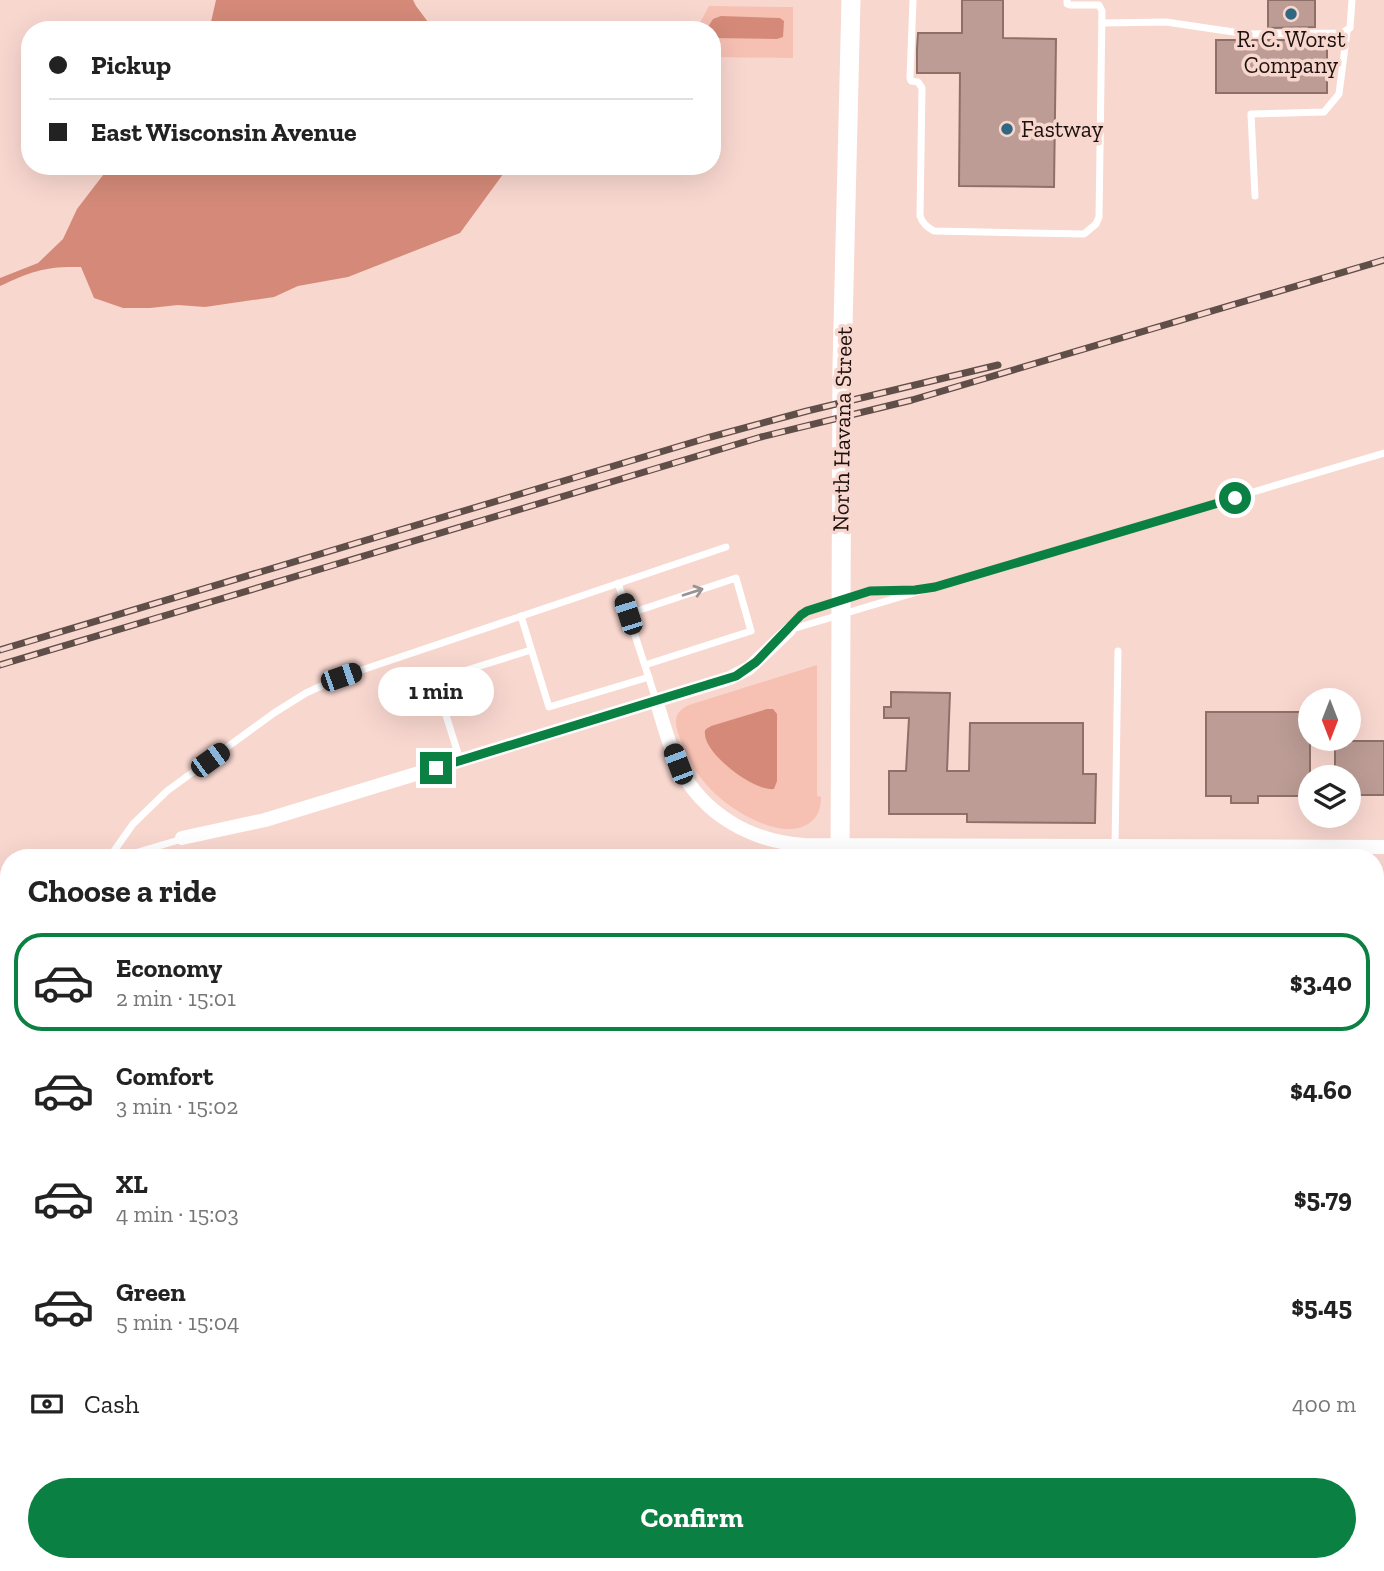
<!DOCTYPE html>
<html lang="en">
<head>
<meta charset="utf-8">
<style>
  :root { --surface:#fff; --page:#f6f6f6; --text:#222; --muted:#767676; --line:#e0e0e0; --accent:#0b8043 }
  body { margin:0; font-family:"Zilla Slab",serif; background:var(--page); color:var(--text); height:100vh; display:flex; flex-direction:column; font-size:26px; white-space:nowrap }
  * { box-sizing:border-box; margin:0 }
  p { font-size:23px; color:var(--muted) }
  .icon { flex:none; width:38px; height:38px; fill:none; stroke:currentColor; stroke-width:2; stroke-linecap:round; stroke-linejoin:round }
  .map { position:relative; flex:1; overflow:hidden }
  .side { position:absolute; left:0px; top:849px; width:1384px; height:723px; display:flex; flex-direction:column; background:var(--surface); border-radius:28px 28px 0 0; box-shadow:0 7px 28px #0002 }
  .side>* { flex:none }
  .hud { position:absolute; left:21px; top:21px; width:700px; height:154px; border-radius:28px; box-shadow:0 7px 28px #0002; display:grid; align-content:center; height:154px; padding:0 28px; background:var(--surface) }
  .needle { width:46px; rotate:180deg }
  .fabs { position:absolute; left:1298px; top:688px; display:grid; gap:14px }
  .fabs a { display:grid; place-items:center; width:63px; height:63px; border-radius:50%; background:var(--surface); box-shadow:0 7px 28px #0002; font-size:35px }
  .end { position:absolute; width:32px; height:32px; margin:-16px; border:9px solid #0b8043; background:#fff; box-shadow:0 0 0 4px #fff }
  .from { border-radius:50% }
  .bubble { position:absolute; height:49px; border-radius:24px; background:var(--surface); box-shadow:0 7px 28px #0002; font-size:23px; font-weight:800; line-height:49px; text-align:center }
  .car { position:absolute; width:21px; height:42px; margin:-21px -10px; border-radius:9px; box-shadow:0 0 5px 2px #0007; background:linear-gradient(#222 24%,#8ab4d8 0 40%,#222 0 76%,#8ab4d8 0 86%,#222 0) }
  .hud b { display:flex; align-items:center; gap:24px; height:66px; font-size:26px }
  .hud b+b { border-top:2px solid var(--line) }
  .hud i { width:18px; height:18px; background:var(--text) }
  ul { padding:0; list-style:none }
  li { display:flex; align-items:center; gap:21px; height:98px; margin:0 14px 10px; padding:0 14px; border:4px solid transparent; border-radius:28px }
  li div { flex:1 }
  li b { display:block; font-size:26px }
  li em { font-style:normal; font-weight:800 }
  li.current { border-color:var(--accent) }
  li>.icon { width:63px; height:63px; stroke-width:1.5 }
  h2 { padding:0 28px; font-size:32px; line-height:84px }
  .pay { display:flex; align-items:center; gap:18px; height:77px; padding:0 28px; font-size:26px }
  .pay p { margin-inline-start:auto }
  .button { display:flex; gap:14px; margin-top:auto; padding:14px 28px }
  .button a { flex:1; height:80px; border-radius:42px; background:var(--accent); color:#fff; font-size:28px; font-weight:800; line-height:80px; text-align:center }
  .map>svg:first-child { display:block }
  .green { fill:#f6c0b3 }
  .water { fill:#d58a79 }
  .building { fill:#bc9c95; stroke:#8e7069; stroke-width:2 }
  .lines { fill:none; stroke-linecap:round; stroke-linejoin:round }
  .lane { stroke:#fff; stroke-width:7 }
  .street { stroke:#fff; stroke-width:14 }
  .secondary { stroke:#fff; stroke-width:19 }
  .primary { stroke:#74d0f1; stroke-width:21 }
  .rail-casing { stroke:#604e49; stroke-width:7 }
  .rail { stroke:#f8d7cf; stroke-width:4.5; stroke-dasharray:13; stroke-linecap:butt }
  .oneway { stroke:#999493 }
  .route { stroke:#0b8043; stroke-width:9 }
  .poi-dot { fill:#306882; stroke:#f8d7cf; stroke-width:2.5 }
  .labels { text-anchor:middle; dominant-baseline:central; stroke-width:7; stroke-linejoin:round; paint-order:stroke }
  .poi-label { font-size:23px; fill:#1c110e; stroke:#f8d7cf }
  .street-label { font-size:23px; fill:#1c110e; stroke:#f8d7cf }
</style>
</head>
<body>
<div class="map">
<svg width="1384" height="1571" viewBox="0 0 1384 1571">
  <rect width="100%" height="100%" fill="#f8d7cf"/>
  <g class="green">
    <polygon points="709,6 793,7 793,58 712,57 712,30 696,30"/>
    <path d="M817 665V796L821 797C821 808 818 818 808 824 783 840 740 815 720 798 702 783 689 763 681 741 675 726 671 713 689 705Z"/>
    <rect x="593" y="1563" width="227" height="8"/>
  </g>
  <g class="water">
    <polygon points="216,0 413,0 416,6 434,30 208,30 211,22"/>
    <polygon points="721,16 780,18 784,21 783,37 777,39 712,38 712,30 706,30 713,19"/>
    <path d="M110 166H509L460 233 348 277 298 286 274 297 205 307 178 305 150 308H123L94 298 81 267C46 266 32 271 0 286V278L38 263 63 239 77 209Z"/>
    <path d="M767 709H773L777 714V781L774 789C754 792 705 754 705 734 704 729 707 729 711 726Z"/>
  </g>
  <g class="building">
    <polygon points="962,0 1003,0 1003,38 1056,39 1054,187 959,186 960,73 917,73 917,49 918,33 962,33"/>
    <polygon points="1268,0 1315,0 1315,27 1268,28"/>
    <rect x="1216" y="40" width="111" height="53"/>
    <polygon points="891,692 950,693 947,771 969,771 970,723 1083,723 1083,774 1096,774 1095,823 967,822 967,814 889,814 889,771 906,771 909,718 884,718 884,707 891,707"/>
    <polygon points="1206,712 1310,712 1310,796 1258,796 1258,803 1231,803 1231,796 1206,796"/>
    <polygon points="1335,741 1384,741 1384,795 1349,795 1349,777 1335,777"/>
  </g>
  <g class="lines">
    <g class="lane">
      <path d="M913 0 910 78 911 81 918 82 922 88 920 216C923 224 927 227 934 231L1084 234 1096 224 1099 217 1102 11 1099 5H1070L1067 4V0"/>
      <polyline points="1102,23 1166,22 1247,34 1342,33 1350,28 1352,0"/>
      <polyline points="1255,196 1251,114 1324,112 1339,94 1347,31"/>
      <polyline points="618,583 656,700"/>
      <polyline points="628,614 736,578 751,631 645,665"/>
      <polyline points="521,616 549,707 649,677"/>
      <polyline points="789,629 801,616 807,611 851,596 870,591 914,590"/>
      <polyline points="789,630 1384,453"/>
      <polyline points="460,760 435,680 531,650"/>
      <polyline points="1115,846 1118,651"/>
      <polyline points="109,858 133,824 167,791 274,713 306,693 341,677 726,547"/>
      <polyline points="118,858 182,839"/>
      <polyline points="1376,940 1384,940"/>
      <polyline points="0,943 9,934"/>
      <polyline points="1376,988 1384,988"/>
      <polyline points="1376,1218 1384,1199"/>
      <polyline points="0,1397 9,1395"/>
      <polyline points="1376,1413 1384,1413"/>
      <polyline points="1376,1521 1384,1521"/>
      <polyline points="1,1549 9,1530"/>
      <polyline points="120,1563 123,1571"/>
    </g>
    <g class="street">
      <path d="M656 700C663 722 669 746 679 767 704 815 752 842 805 845L1384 847"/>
      <polyline points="182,838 265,820 730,678 749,668 789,630"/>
      <polyline points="443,1563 446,1571"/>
      <polyline points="826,1571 826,1563"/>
    </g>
    <polyline class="secondary" points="840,858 842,366 851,0"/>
    <g class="primary">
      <polyline points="1376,1270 1384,1270"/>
      <polyline points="1376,1486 1384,1486"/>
      <polyline points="219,1571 246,1563"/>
    </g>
    <g class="rail-casing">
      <g id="rail">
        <polyline points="0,650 707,438 807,411 998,365"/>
        <polyline points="0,665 761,437 912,400 1384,260"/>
      </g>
    </g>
    <use href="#rail" class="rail"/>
  </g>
  <defs><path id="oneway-shaft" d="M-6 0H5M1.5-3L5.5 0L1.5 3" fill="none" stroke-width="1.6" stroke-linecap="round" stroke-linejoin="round" transform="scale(1.75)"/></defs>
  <use class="oneway" href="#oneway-shaft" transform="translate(693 592) rotate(-18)"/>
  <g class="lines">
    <polyline class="route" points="436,768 736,676 756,662 801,615 807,611 870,591 915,590 935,587 1235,498"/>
  </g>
  <g class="poi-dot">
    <circle cx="1291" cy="14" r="7"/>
    <circle cx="1007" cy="129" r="7"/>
  </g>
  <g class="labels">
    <g class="poi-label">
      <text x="1291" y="39">R. C. Worst<tspan x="1291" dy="26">Company</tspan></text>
      <text x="1021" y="129" text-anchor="start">Fastway</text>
    </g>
    <g class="street-label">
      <text transform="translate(842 429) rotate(-89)">North Havana Street</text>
    </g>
  </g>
</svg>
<div class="fabs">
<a><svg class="needle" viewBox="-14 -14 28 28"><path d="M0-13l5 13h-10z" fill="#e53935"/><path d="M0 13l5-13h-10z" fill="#767676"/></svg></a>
<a><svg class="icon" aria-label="layers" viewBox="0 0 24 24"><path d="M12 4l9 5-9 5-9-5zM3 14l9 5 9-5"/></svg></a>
</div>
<i class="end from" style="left:1235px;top:498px"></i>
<i class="end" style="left:436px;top:768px"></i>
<div class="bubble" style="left:378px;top:667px;width:116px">1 min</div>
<i class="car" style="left:628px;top:614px;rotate:342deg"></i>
<i class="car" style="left:341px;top:677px;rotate:71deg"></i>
<i class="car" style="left:210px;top:760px;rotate:54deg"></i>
<i class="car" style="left:678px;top:764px;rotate:339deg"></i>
<div class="hud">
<b><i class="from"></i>Pickup</b>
<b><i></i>East Wisconsin Avenue</b>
</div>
<section class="side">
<h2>Choose a ride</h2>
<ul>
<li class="current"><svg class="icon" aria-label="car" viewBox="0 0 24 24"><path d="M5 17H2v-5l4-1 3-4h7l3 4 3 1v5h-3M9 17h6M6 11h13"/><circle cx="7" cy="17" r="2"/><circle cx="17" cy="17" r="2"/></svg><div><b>Economy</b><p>2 min · 15:01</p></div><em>$3.40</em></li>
<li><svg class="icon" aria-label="car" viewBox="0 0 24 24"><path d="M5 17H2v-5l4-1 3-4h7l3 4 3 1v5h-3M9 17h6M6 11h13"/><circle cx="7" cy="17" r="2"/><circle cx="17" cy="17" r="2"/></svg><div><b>Comfort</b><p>3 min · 15:02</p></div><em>$4.60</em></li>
<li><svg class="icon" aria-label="car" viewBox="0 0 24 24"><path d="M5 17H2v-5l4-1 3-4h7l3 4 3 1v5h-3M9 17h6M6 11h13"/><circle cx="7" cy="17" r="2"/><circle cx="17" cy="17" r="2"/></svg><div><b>XL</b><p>4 min · 15:03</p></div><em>$5.79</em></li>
<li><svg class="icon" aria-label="car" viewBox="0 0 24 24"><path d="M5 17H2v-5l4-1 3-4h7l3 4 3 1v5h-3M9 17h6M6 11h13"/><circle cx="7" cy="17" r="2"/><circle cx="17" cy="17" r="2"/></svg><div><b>Green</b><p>5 min · 15:04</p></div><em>$5.45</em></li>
</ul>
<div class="pay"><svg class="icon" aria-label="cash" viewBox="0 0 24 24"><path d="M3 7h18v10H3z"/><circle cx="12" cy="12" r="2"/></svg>Cash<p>400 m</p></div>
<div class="button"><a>Confirm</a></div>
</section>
</div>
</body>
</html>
